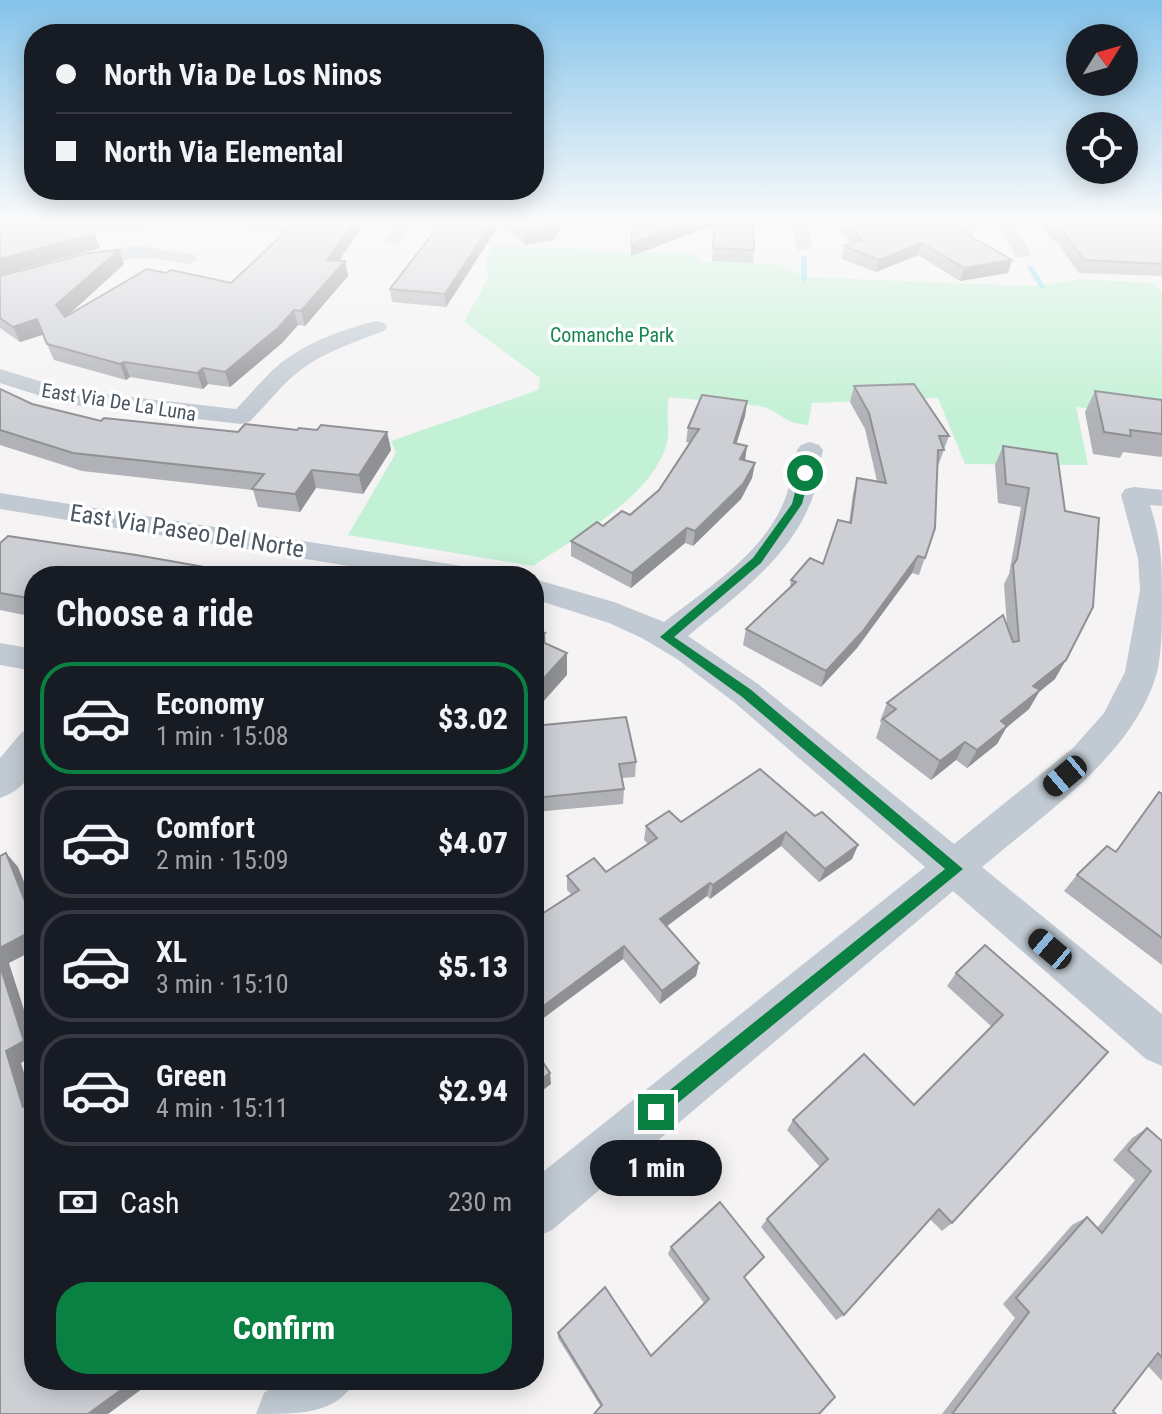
<!DOCTYPE html>
<html lang="en">
<head>
<meta charset="utf-8">
<style>
  :root { --surface:#171b24; --page:#242831; --text:#f1f3f6; --muted:#9ea1a6; --line:#363941; --accent:#0b8043 }
  body { margin:0; font-family:"Roboto Condensed",sans-serif; background:var(--page); color:var(--text); height:100vh; display:flex; flex-direction:column; font-size:30px; white-space:nowrap }
  * { box-sizing:border-box; margin:0 }
  p { font-size:26px; color:var(--muted) }
  .icon { flex:none; width:44px; height:44px; fill:none; stroke:currentColor; stroke-width:2; stroke-linecap:round; stroke-linejoin:round }
  .map { position:relative; flex:1; overflow:hidden }
  .sheet { position:absolute; left:24px; top:566px; width:520px; height:824px; display:flex; flex-direction:column; background:var(--surface); border-radius:32px; box-shadow:0 4px 20px #0003 }
  .sheet>* { flex:none }
  .banner { position:absolute; left:24px; top:24px; width:520px; height:176px; border-radius:32px; box-shadow:0 4px 20px #0003; display:grid; align-content:center; height:176px; padding:0 32px; background:var(--surface) }
  .needle { width:52px; rotate:53deg }
  .controls { position:absolute; left:1066px; top:24px; display:grid; gap:16px }
  .controls a { display:grid; place-items:center; width:72px; height:72px; border-radius:50%; background:var(--surface); box-shadow:0 4px 20px #0003; font-size:40px }
  .end { position:absolute; width:36px; height:36px; margin:-18px; border:10px solid #0b8043; background:#fff; box-shadow:0 0 0 4px #fff }
  .from { border-radius:50% }
  .bubble { position:absolute; height:56px; border-radius:28px; background:var(--surface); box-shadow:0 4px 20px #0003; font-size:26px; font-weight:800; line-height:56px; text-align:center }
  .car { position:absolute; width:24px; height:48px; margin:-24px -12px; border-radius:10px; box-shadow:0 0 6px 2px #0007; background:linear-gradient(#222 24%,#8ab4d8 0 40%,#222 0 76%,#8ab4d8 0 86%,#222 0) }
  .banner b { display:flex; align-items:center; gap:28px; height:76px; font-size:30px }
  .banner b+b { border-top:2px solid var(--line) }
  .banner i { width:20px; height:20px; background:var(--text) }
  ul { padding:0; list-style:none }
  li { display:flex; align-items:center; gap:24px; height:112px; margin:0 16px 12px; padding:0 16px; border:4px solid var(--line); border-radius:32px }
  li div { flex:1 }
  li b { display:block; font-size:30px }
  li em { font-style:normal; font-weight:800 }
  li.current { border-color:var(--accent) }
  li>.icon { width:72px; height:72px; stroke-width:1.5 }
  h2 { padding:0 32px; font-size:36px; line-height:96px }
  .pay { display:flex; align-items:center; gap:20px; height:88px; padding:0 32px; font-size:30px }
  .pay p { margin-inline-start:auto }
  .action { display:flex; gap:16px; margin-top:auto; padding:16px 32px }
  .action a { flex:1; height:92px; border-radius:32px; background:var(--accent); color:#fff; font-size:32px; font-weight:800; line-height:92px; text-align:center }
  .map>svg:first-child { display:block }
  .green { fill:#c3f1d5 }
  .lines { fill:none; stroke-linecap:round; stroke-linejoin:round }
  .stream { fill:#90daee; fill-rule:evenodd }
  .minor { fill:#c1cad2; fill-rule:evenodd }
  .wall { fill:#b0b2b7 }
  .shaded-wall { fill:#909195 }
  .building { fill:#cdcfd5; stroke:#909195; stroke-width:2 }
  .route { fill:#0b8043 }
  .labels { text-anchor:middle; dominant-baseline:central; stroke-width:7; stroke-linejoin:round; paint-order:stroke }
  .far-park-label { font-size:20px; fill:#17864f; stroke:#fff }
  .far-street-label { font-size:20px; fill:#4a5661; stroke:#fff }
  .street-label { font-size:24px; fill:#4a5661; stroke:#fff }
</style>
</head>
<body>
<div class="map">
<svg width="1162" height="1414" viewBox="0 0 1162 1414">
  <rect width="100%" height="100%" fill="#f5f3f3"/>
  <path class="green" d="M493 245 698 254V261L777 264 806 277 1033 286 1082 279 1153 283 1162 292V418L1076 407 1088 465 965 464 938 398 812 403 808 425C781 423 784 413 760 406L669 397C665 413 671 431 666 446 650 498 576 537 533 566L348 535 396 453 391 441 538 390 540 378 464 322 488 278 485 263Z"/>
  <g class="lines">
    <g class="stream">
      <polygon points="804,255 807,257 807,280 804,282 801,280 801,257"/>
      <polygon points="1030,265 1033,267 1046,288 1045,289 1040,288 1027,267"/>
    </g>
    <g class="minor">
      <polygon points="397,219 414,219 399,244 387,244 384,240"/>
      <polygon points="592,219 608,219 605,228 593,228"/>
      <polygon points="791,219 807,219 812,246 809,250 797,250"/>
      <polygon points="994,219 1011,219 1031,253 1028,257 1016,257"/>
      <path d="M140 246 195 255 198 259 189 264C116 248 69 272 0 289V277C46 263 92 249 140 246Z"/>
      <path d="M377 321 384 323 387 327 384 331C355 342 323 352 298 372 280 386 266 406 249 422L241 424 66 404 0 383V369L69 390 236 409C249 396 261 381 275 368 302 344 342 329 377 321Z"/>
      <path d="M810 442 819 445 823 450C819 466 818 483 812 499 790 558 735 597 688 636L758 684 954 844 1073 748 1104 713 1125 672 1140 590 1138 558 1121 495 1125 489 1134 487 1162 490V506L1150 505C1162 543 1162 562 1162 601 1162 624 1162 646 1158 668 1138 752 1044 814 982 867L1162 1014V1066L1146 1059 953 891 552 1230 534 1238V1179L925 867 734 702 677 659 642 638 609 623 534 599V579L614 602 664 622C708 588 764 553 785 499 791 483 794 466 797 450L801 445Z"/>
      <polygon points="0,493 468,567 478,569 483,576 410,576 0,509"/>
      <polygon points="0,643 34,649 34,671 0,665"/>
      <path d="M34 728C34 760 36 786 0 798V758L22 732Z"/>
      <path d="M281 1380H356C336 1414 302 1414 256 1414L264 1393Z"/>
    </g>
  </g>
  <g class="wall">
    <polygon points="0,219 169,219 167,226 90,231 95,234 100,248 0,275"/>
    <polygon points="243,219 375,219 375,220 369,220 362,227 339,261 345,261 348,276 305,326 298,325 282,343 230,387 208,384 203,389 130,377 126,380 54,360 43,335 20,342 0,328 0,276 119,250 124,264 68,315 166,273 231,283 284,233 245,227"/>
    <polygon points="430,219 565,219 554,240 525,245 501,222 446,307 392,302 390,289 435,230 431,229"/>
    <polygon points="633,219 765,219 753,219 754,250 753,263 712,261 714,225 631,256"/>
    <polygon points="840,219 973,219 976,225 972,237 1008,273 960,281 918,255 876,272 842,259 844,246 851,244 838,228"/>
    <polygon points="1037,219 1162,219 1162,276 1079,273 1056,241 1051,240"/>
    <polygon points="854,386 949,436 938,466 937,466 935,528 919,575 912,573 857,648 821,687 743,645 746,629 790,588 791,580 823,564 849,523 853,494 857,478 877,481 865,429 850,402"/>
    <polygon points="0,389 32,404 101,421 238,432 317,430 387,432 391,450 363,494 316,488 300,512 258,507 253,490 82,471 0,445"/>
    <polygon points="1095,391 1162,400 1162,455 1161,457 1123,452 1120,458 1093,454 1085,412"/>
    <polygon points="747,401 745,416 736,444 745,460 755,463 752,478 741,499 693,546 685,543 631,588 571,556 571,541 603,526 630,515 659,490 690,443 686,442 688,428"/>
    <polygon points="1003,446 1057,454 1055,679 1039,692 1029,709 1006,728 997,744 967,768 956,760 931,780 876,738 881,723 880,721 887,703 1007,626 1004,584 1009,574 1021,507 998,503 995,465"/>
    <polygon points="0,543 34,576 34,617 0,610"/>
    <polygon points="534,726 636,762 635,777 622,778 624,789 623,804 534,812"/>
    <polygon points="1159,792 1162,794 1162,965 1064,891 1077,875 1115,852 1146,809"/>
    <polygon points="815,816 858,845 852,859 819,882 781,846 710,899 707,896 667,926 699,963 696,976 660,1004 623,959 534,1025 534,919 571,894 567,890 567,876 606,872 648,844 644,840 646,826 681,822"/>
    <polygon points="956,973 1108,1052 952,1223 942,1231 930,1219 844,1315 836,1320 761,1227 767,1219 820,1167 787,1130 793,1120 914,1105 992,1027 947,986"/>
    <polygon points="1147,1128 1162,1141 1162,1381 1148,1366 1113,1411 1116,1414 942,1414 1015,1318 1003,1304 1072,1225 1087,1217 1097,1228 1135,1180 1113,1160 1132,1138"/>
    <polygon points="671,1247 758,1264 601,1407 558,1338 558,1333 651,1356 704,1303 668,1254"/>
  </g>
  <g class="shaded-wall">
    <polygon points="356,219 369,219 369,220 362,227 330,274 327,260"/>
    <polygon points="494,219 501,219 501,222 446,307 445,294"/>
    <polygon points="559,219 565,219 554,240 525,245 525,233"/>
    <polygon points="697,219 714,219 714,225 631,256 631,244"/>
    <polygon points="95,234 100,248 0,275 0,259"/>
    <polygon points="922,243 918,255 876,272 879,260"/>
    <polygon points="119,250 124,264 63,320 56,305"/>
    <polygon points="1012,260 1008,273 960,281 964,268"/>
    <polygon points="345,261 348,276 305,326 301,311"/>
    <polygon points="294,310 298,325 282,343 230,387 225,372"/>
    <polygon points="37,319 44,334 20,342 13,327"/>
    <polygon points="124,362 130,377 126,380 120,364"/>
    <polygon points="203,368 208,384 203,389 197,373"/>
    <polygon points="747,401 745,416 732,458 734,443"/>
    <polygon points="387,432 391,450 363,494 359,475"/>
    <polygon points="747,446 745,461 740,459"/>
    <polygon points="755,463 752,478 741,499 693,546 695,531"/>
    <polygon points="312,470 316,488 300,512 295,494"/>
    <polygon points="687,528 685,543 631,588 632,573"/>
    <polygon points="918,556 912,573 857,648 821,687 826,671"/>
    <polygon points="545,633 546,656 538,640"/>
    <polygon points="567,653 567,675 534,712 534,689"/>
    <polygon points="1066,660 1055,679 1039,692 1029,709 1006,728 997,744 967,768 977,750 1033,686"/>
    <polygon points="965,742 956,760 931,780 940,761"/>
    <polygon points="786,832 781,846 710,899 713,885"/>
    <polygon points="858,845 852,859 819,882 825,869"/>
    <polygon points="6,853 18,867 34,906 34,924"/>
    <polygon points="534,858 535,858 536,872 534,873"/>
    <polygon points="710,883 707,896 659,932 660,919"/>
    <polygon points="34,930 34,950 9,963 34,1041 34,1055 21,1063 34,1105 23,1107 6,1051 0,966 0,948"/>
    <polygon points="624,946 623,959 534,1025 534,1013"/>
    <polygon points="699,963 696,976 660,1004 662,991"/>
    <polygon points="550,1073 551,1084 534,1097 534,1085"/>
    <polygon points="131,1380 144,1380 146,1386 108,1414 88,1414"/>
  </g>
  <g class="building">
    <polygon points="0,219 71,219 95,234 0,259"/>
    <polygon points="279,219 356,219 327,260 345,261 301,311 294,310 278,328 225,372 203,368 197,373 124,362 120,364 47,344 37,319 13,327 0,318 0,276 88,253 119,250 56,305 65,317 147,269 166,273 171,270 231,283 296,222"/>
    <polygon points="444,219 494,219 445,294 390,289"/>
    <polygon points="511,219 559,219 554,228 525,233"/>
    <polygon points="633,219 697,219 631,244"/>
    <polygon points="715,219 753,219 754,250 713,248"/>
    <polygon points="844,219 973,219 976,225 949,224 1012,260 964,268 922,243 879,260 844,246 862,240"/>
    <polygon points="1049,219 1162,219 1162,264 1084,260 1061,228 1056,228"/>
    <polygon points="914,384 949,436 939,436 944,450 938,450 935,528 925,558 918,556 863,631 826,671 746,629 796,582 791,580 810,558 823,564 838,520 851,523 857,478 886,483 869,413 854,386"/>
    <polygon points="0,389 32,404 101,421 104,418 238,432 245,424 297,430 299,428 317,430 321,425 387,432 359,475 312,470 295,494 252,489 264,474 73,453 0,430"/>
    <polygon points="1095,391 1162,400 1162,434 1130,430 1131,436 1104,432"/>
    <polygon points="702,395 747,401 734,443 747,446 740,459 755,463 743,484 695,531 687,528 632,573 571,541 597,522 603,526 622,511 630,515 659,490 699,429 688,428"/>
    <polygon points="1003,446 1057,454 1065,511 1099,518 1093,607 1066,660 1033,686 1040,690 1001,721 1007,726 977,750 965,742 940,761 883,719 896,709 887,703 1003,615 1013,642 1019,641 1013,565 1017,559 1029,488 1006,484"/>
    <polygon points="8,536 136,555 256,576 34,576 34,599 0,593 0,543"/>
    <polygon points="534,629 545,633 538,640 567,653 534,689"/>
    <polygon points="626,717 636,762 619,764 624,789 534,798 534,726"/>
    <polygon points="760,769 815,816 822,812 858,845 825,869 786,832 713,885 710,883 660,919 699,963 662,991 624,946 534,1013 534,928 538,926 534,919 579,890 567,876 594,858 606,872 657,838 646,826 669,811 681,822"/>
    <polygon points="1159,792 1162,794 1162,938 1077,875 1107,846 1116,852"/>
    <polygon points="6,853 34,924 34,930 0,948 0,856"/>
    <polygon points="985,945 1108,1052 952,1223 939,1209 844,1315 767,1219 828,1159 793,1120 864,1054 914,1105 1003,1015 956,973"/>
    <polygon points="0,966 24,1041 6,1051 23,1107 34,1101 34,1380 131,1380 132,1382 88,1414 0,1414"/>
    <polygon points="534,1049 550,1073 534,1085"/>
    <polygon points="1147,1128 1162,1141 1162,1358 1158,1353 1113,1411 1116,1414 952,1414 1029,1312 1016,1298 1087,1217 1102,1233 1151,1171 1128,1150"/>
    <polygon points="720,1202 764,1257 744,1277 835,1397 819,1414 594,1414 602,1405 558,1333 605,1287 651,1356 709,1299 671,1247"/>
  </g>
  <linearGradient id="sky" x2="0" y2="1"><stop stop-color="#85c3ea"/><stop offset="0.53" stop-color="#fafafa"/><stop offset="1" stop-color="#fafafa" stop-opacity="0"/></linearGradient>
  <rect width="1162" height="417" fill="url(#sky)"/>
  <polygon class="route" points="805,470 810,473 802,504 761,563 674,637 750,689 963,869 656,1121 650,1119 647,1112 650,1106 945,869 741,696 660,637 753,558 792,504 800,473"/>
  <g class="labels">
    <g class="far-park-label">
      <text x="612" y="335">Comanche Park</text>
    </g>
    <g class="far-street-label">
      <text transform="translate(119 402) rotate(9)">East Via De La Luna</text>
    </g>
    <g class="street-label">
      <text transform="translate(187 531) rotate(9)">East Via Paseo Del Norte</text>
    </g>
  </g>
</svg>
<div class="controls">
<a><svg class="needle" viewBox="-14 -14 28 28"><path d="M0-13l5 13h-10z" fill="#e53935"/><path d="M0 13l5-13h-10z" fill="#9ea1a6"/></svg></a>
<a><svg class="icon" aria-label="locate" viewBox="0 0 24 24"><circle cx="12" cy="12" r="6"/><path d="M12 2v4M12 18v4M2 12h4M18 12h4"/></svg></a>
</div>
<i class="end from" style="left:805px;top:473px"></i>
<i class="end" style="left:656px;top:1112px"></i>
<div class="bubble" style="left:590px;top:1140px;width:132px">1 min</div>
<i class="car" style="left:1065px;top:776px;rotate:230deg"></i>
<i class="car" style="left:1050px;top:949px;rotate:310deg"></i>
<div class="banner">
<b><i class="from"></i>North Via De Los Ninos</b>
<b><i></i>North Via Elemental</b>
</div>
<section class="sheet">
<h2>Choose a ride</h2>
<ul>
<li class="current"><svg class="icon" aria-label="car" viewBox="0 0 24 24"><path d="M5 17H2v-5l4-1 3-4h7l3 4 3 1v5h-3M9 17h6M6 11h13"/><circle cx="7" cy="17" r="2"/><circle cx="17" cy="17" r="2"/></svg><div><b>Economy</b><p>1 min · 15:08</p></div><em>$3.02</em></li>
<li><svg class="icon" aria-label="car" viewBox="0 0 24 24"><path d="M5 17H2v-5l4-1 3-4h7l3 4 3 1v5h-3M9 17h6M6 11h13"/><circle cx="7" cy="17" r="2"/><circle cx="17" cy="17" r="2"/></svg><div><b>Comfort</b><p>2 min · 15:09</p></div><em>$4.07</em></li>
<li><svg class="icon" aria-label="car" viewBox="0 0 24 24"><path d="M5 17H2v-5l4-1 3-4h7l3 4 3 1v5h-3M9 17h6M6 11h13"/><circle cx="7" cy="17" r="2"/><circle cx="17" cy="17" r="2"/></svg><div><b>XL</b><p>3 min · 15:10</p></div><em>$5.13</em></li>
<li><svg class="icon" aria-label="car" viewBox="0 0 24 24"><path d="M5 17H2v-5l4-1 3-4h7l3 4 3 1v5h-3M9 17h6M6 11h13"/><circle cx="7" cy="17" r="2"/><circle cx="17" cy="17" r="2"/></svg><div><b>Green</b><p>4 min · 15:11</p></div><em>$2.94</em></li>
</ul>
<div class="pay"><svg class="icon" aria-label="cash" viewBox="0 0 24 24"><path d="M3 7h18v10H3z"/><circle cx="12" cy="12" r="2"/></svg>Cash<p>230 m</p></div>
<div class="action"><a>Confirm</a></div>
</section>
</div>
</body>
</html>
